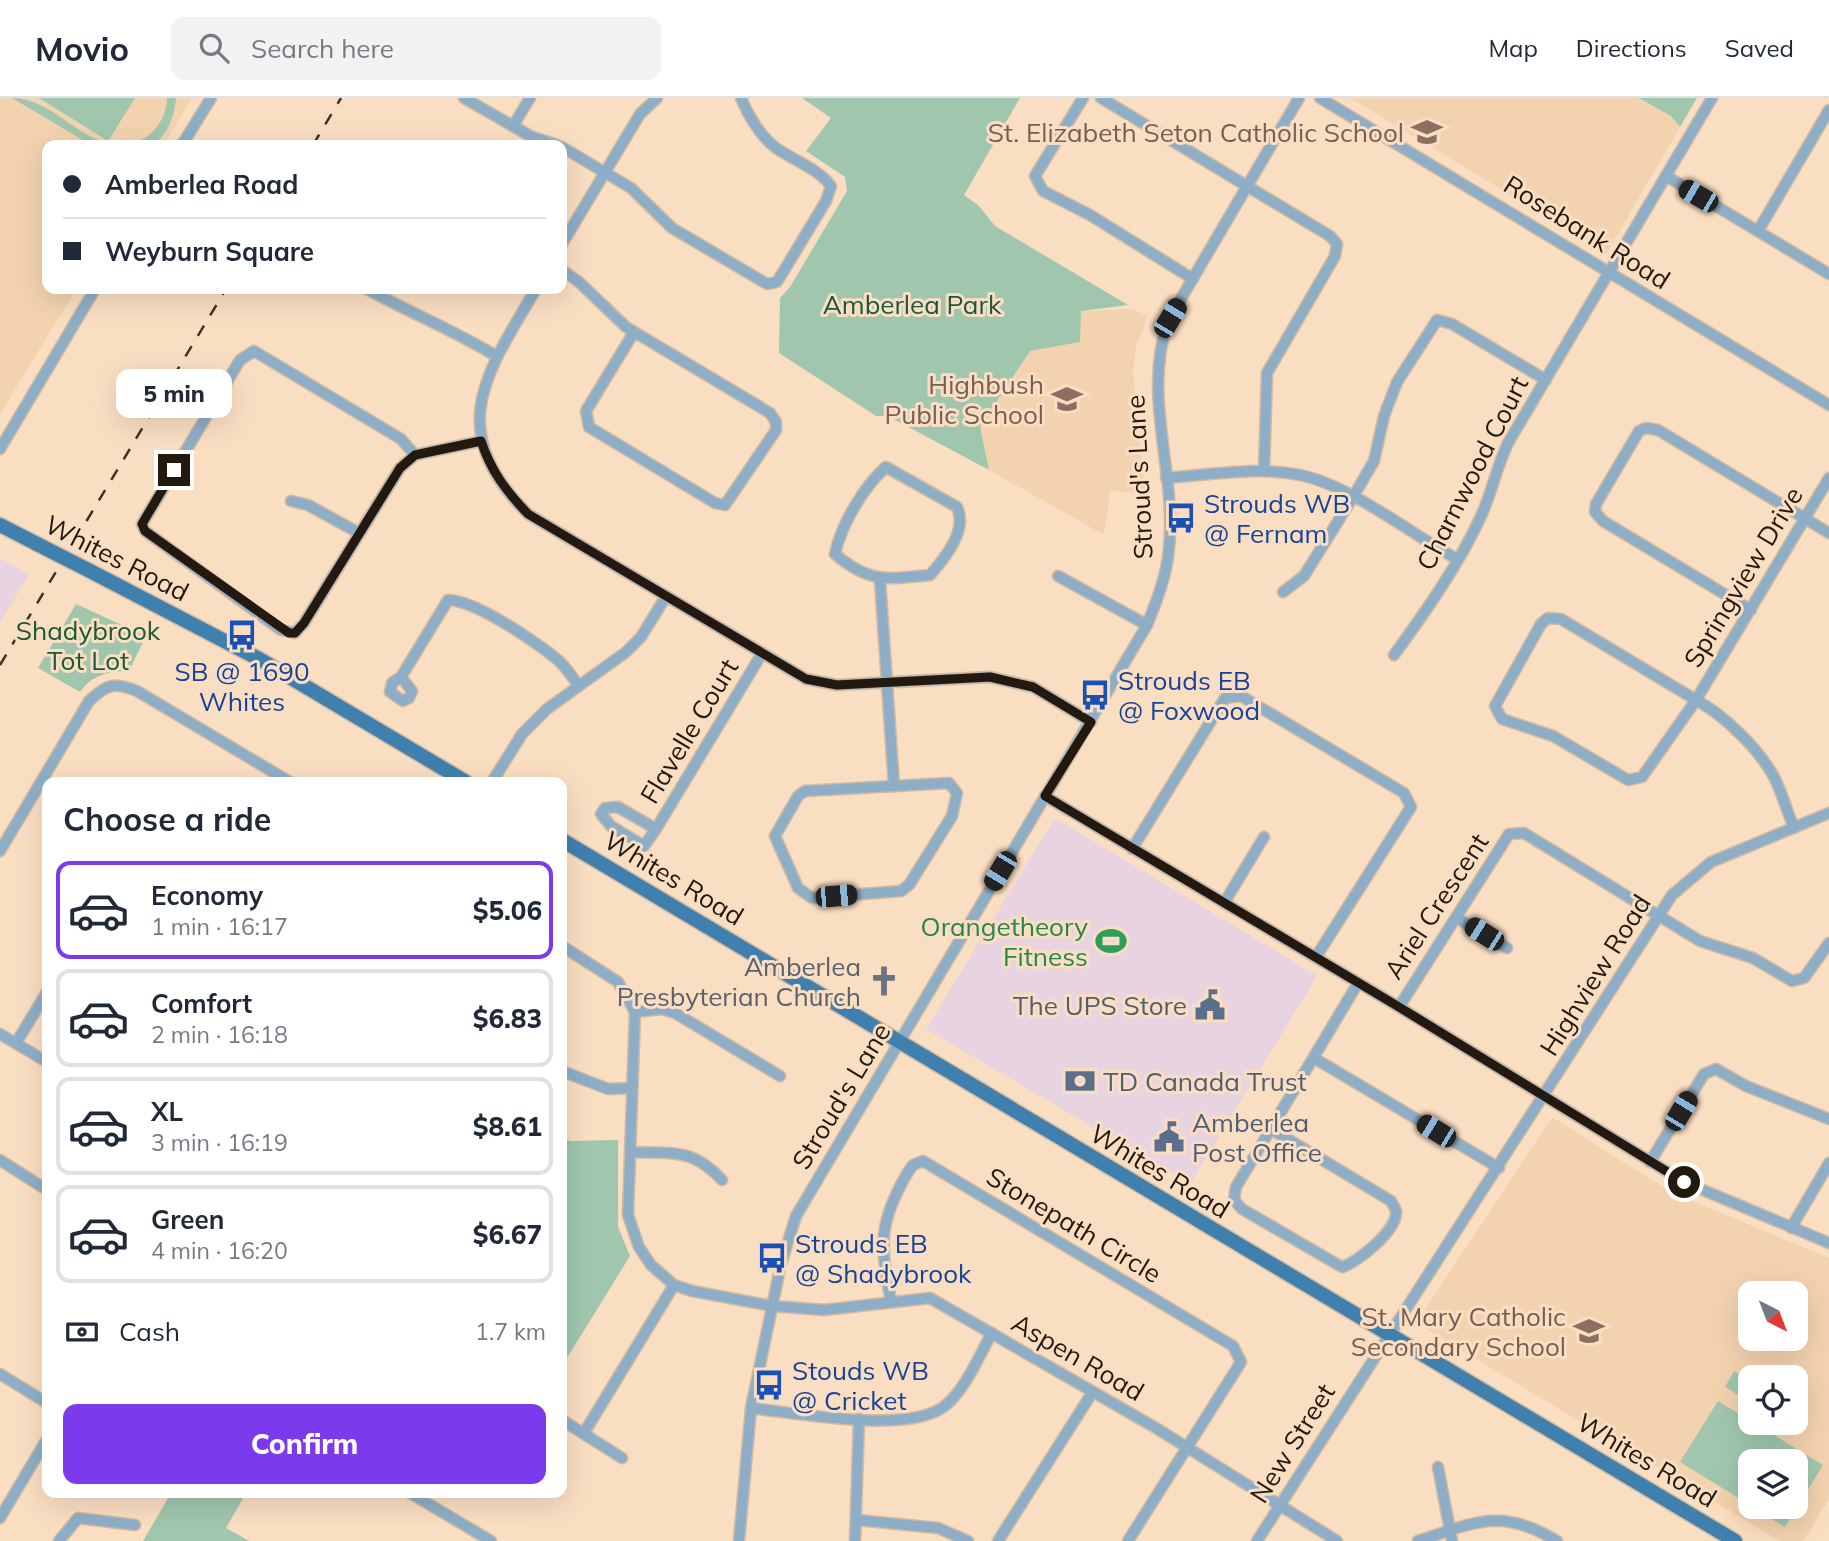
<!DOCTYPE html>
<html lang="en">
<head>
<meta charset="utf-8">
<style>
  :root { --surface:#fff; --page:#f2f2f3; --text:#1f2937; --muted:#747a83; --line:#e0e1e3; --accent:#7c3aed }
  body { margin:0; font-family:Mulish,sans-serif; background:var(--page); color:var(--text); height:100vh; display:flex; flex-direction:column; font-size:26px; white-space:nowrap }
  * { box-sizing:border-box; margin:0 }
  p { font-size:23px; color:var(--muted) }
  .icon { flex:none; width:38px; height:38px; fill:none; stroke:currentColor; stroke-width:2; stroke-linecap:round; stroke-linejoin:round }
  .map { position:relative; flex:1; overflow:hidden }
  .sheet { position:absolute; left:42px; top:679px; width:525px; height:721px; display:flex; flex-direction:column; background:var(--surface); border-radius:14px; box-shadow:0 7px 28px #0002 }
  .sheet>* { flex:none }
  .guide { position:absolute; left:42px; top:42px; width:525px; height:154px; border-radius:14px; box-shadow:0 7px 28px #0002; display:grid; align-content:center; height:154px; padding:0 21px; background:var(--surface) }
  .needle { width:46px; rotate:138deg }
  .tools { position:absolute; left:1738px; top:1183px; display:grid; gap:14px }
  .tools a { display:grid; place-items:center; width:70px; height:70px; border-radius:14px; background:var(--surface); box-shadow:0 7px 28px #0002; font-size:35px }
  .end { position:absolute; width:32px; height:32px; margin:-16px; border:9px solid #23190f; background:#fff; box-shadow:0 0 0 4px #fff }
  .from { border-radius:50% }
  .bubble { position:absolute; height:49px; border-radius:14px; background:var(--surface); box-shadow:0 7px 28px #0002; font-size:23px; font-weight:800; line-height:49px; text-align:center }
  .car { position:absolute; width:21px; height:42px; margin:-21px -10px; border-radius:9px; box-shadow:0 0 5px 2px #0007; background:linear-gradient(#222 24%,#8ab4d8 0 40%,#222 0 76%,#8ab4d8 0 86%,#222 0) }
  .guide b { display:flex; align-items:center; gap:24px; height:66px; font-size:26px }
  .guide b+b { border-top:2px solid var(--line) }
  .guide i { width:18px; height:18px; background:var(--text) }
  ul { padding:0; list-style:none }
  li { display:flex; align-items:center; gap:21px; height:98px; margin:0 14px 10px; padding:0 7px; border:4px solid var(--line); border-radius:14px }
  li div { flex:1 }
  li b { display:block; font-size:26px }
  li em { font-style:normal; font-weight:800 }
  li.active { border-color:var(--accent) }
  li>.icon { width:63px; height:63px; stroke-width:1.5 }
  h2 { padding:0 21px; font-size:32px; line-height:84px }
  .pay { display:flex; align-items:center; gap:18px; height:77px; padding:0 21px; font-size:26px }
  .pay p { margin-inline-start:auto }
  .button { display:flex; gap:14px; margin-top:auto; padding:14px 21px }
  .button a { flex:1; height:80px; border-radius:14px; background:var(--accent); color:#fff; font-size:28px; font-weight:800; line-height:80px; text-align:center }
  header { display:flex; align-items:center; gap:42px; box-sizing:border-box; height:98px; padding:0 35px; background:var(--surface); border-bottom:2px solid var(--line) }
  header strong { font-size:33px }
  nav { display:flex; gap:38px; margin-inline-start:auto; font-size:24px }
  .search { width:490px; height:63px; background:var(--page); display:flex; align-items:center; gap:18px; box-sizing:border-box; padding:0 24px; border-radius:14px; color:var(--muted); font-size:26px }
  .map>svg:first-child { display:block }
  .commercial { fill:#e8d3e0 }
  .built { fill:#f3d2af; fill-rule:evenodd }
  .green { fill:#a0c7ae }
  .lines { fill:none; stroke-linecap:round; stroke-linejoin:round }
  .minor-casing { stroke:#d3bba2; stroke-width:13 }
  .major-casing { stroke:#d3bba2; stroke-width:17 }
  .minor { stroke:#8eaec8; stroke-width:10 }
  .major { stroke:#4080af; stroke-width:14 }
  .rail { stroke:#3f3226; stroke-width:2.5; stroke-dasharray:12 12; stroke-linecap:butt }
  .major-bridge-casing { stroke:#d3bba2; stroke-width:17; stroke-linecap:butt }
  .major-bridge { stroke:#4080af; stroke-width:14 }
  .route { stroke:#23190f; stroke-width:9 }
  .labels { text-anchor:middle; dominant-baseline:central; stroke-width:6; stroke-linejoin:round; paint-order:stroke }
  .education-label { font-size:26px; fill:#785e54; stroke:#fadec2; text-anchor:end }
  .street-label { font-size:26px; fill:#23190f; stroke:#fadec2 }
  .park-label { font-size:26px; fill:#195937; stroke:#fadec2 }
  .transit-label { font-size:26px; fill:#164399; stroke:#fadec2; text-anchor:start }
  .leisure-label { font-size:26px; fill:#27864d; stroke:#fadec2; text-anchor:end }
  .worship-label { font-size:26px; fill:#5b616d; stroke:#fadec2; text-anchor:end }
  .service-label { font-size:26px; fill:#4e5e75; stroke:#fadec2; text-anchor:start }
</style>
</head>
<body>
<header>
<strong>Movio</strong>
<div class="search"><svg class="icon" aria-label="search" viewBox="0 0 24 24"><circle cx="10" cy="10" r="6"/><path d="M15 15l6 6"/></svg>Search here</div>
<nav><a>Map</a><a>Directions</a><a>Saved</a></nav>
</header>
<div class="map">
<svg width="1829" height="1443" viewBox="0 0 1829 1443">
  <rect width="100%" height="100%" fill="#fadec2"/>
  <g class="commercial">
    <polygon points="0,460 29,477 0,524"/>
    <polygon points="1055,720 1317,878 1190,1086 926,931"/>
  </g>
  <g class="built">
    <polygon points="0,0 192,0 163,47 47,47 47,191 76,191 0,316"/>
    <polygon points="1350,0 1639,0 1671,18 1680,29 1607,155"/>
    <polygon points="1132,211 1148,218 1136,248 1133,274 1145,396 1110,392 1104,437 989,372 980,329 1030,253 1080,244 1080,213"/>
    <path d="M1552 1019 1669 1093 1829 1160V1401L1803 1443H1780L1416 1225ZM1750 1195H1796V1241H1750ZM1750 1279H1796V1325H1750ZM1750 1363H1796V1409H1750Z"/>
  </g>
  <g class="green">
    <path d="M12 0C53 0 80 46 121 47H91Z"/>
    <polygon points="39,0 135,0 108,43"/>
    <path d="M167 0H176C175 16 167 42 149 47 143 49 133 47 127 47 150 42 166 25 167 0Z"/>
    <polygon points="802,0 1020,0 964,97 979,108 995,128 1128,207 1081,213 1080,244 1030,253 980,329 989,372 888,318 876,318 779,255 780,200 790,189 847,93 845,79 806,53 831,20"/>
    <polygon points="1639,0 1697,0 1680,29 1671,18"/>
    <path d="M76 506 146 538 129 573C108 573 92 577 80 594L38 570Z"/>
    <polygon points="562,1039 570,1043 618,1042 618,1129 630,1158 567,1260 562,1257"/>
    <polygon points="1734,1273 1750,1283 1750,1304 1725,1289"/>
    <polygon points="1718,1303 1823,1367 1785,1429 1752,1409 1796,1409 1796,1363 1750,1363 1750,1407 1680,1364"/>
    <polygon points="171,1395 246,1395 226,1430 249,1443 143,1443"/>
  </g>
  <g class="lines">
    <g class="minor-casing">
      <g id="minor">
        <polyline points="464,0 513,28 530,0"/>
        <polyline points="1083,0 1035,78 1043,93 1090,117 1193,181"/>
        <polyline points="1101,0 1330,138 1337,146 1335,158 1267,275 1264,373"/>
        <polyline points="1320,0 1829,307"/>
        <polyline points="513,28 532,39 557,47"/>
        <polyline points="182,47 211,0"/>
        <path d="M562 49 631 90 672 130 767 186 777 184 826 103 831 88C817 70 795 63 776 50 759 37 749 19 741 0"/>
        <polyline points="1666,78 1829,176"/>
        <polyline points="1758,133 1829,12"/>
        <polyline points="562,146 640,16 657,0"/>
        <polyline points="562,172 579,184 626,229 770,315 776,324 776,332 725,407 715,405 589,329 586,313 634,234"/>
        <path d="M367 191C410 215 454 232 496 258"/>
        <path d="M536 191C485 277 444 332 528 416L806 581 837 587 990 579 1033 589 1091 624"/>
        <polyline points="0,351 95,191"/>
        <polyline points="415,357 401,341 254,253 240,262 142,426 145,433 281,532 295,535 304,525 400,370 415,357 481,343"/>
        <path d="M886 369 957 409C968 432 945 460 930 477 888 481 870 486 835 456 841 427 864 388 886 369Z"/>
        <path d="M1166 380C1210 377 1256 368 1300 377 1350 387 1411 436 1457 461"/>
        <polyline points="291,403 308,407 359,435"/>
        <polyline points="1058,478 1147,527"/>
        <polyline points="880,482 894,688"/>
        <polyline points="1283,494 1304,478 1353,399 1374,363 1384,318 1397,284 1437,222 1452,226 1546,282"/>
        <polyline points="1751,512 1603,423 1595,414 1596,406 1639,333 1646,330 1658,332 1829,435"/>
        <path d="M1394 557C1426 513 1460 465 1482 416 1492 393 1497 368 1508 345L1712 0"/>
        <path d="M401 579 412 593 409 600 403 603 390 594 392 585 401 579 448 502C475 502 536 544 558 562 566 569 572 579 579 588"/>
        <polyline points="492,684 522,636 547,611 626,554 641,539 665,500"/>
        <polygon points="949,685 957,695 952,718 909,787 901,793 812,800 798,790 775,738 798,698 805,693"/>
        <polyline points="1045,698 1399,909 1684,1084 1829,1145"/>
        <path d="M1794 730C1787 713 1782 695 1774 679 1759 651 1724 617 1696 602L1561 521 1548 520 1541 526 1495 608 1502 621 1553 638 1628 682 1642 679 1696 602 1829 380"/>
        <polyline points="656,731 618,709 605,710 601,716 611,728 644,748 656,731 761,557"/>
        <polyline points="1132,751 1225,600 1241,598 1404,695 1411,709 1316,859"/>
        <path d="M0 753 89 603C107 586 114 584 137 593L290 684"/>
        <polyline points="1224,805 1264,739"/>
        <polyline points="1457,820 1507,850"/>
        <polyline points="562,848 618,884 635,914 628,1117 639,1149 651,1167 674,1187 692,1193 772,1208 824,1212 930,1200 1156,1330 1337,1443"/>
        <polyline points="1399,909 1509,736 1524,735 1700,843 1753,860 1792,883 1804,880 1829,845"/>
        <polyline points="635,914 662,911 675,915 780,978"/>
        <polyline points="0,936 47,964"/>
        <polyline points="16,945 47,894"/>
        <polyline points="1314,960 1499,1070"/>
        <polyline points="562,973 608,991 632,990"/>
        <path d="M1271 1031 1391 1103C1392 1106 1395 1109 1396 1113 1398 1132 1358 1164 1342 1169L1242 1111 1234 1102 1236 1089 1358 885"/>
        <path d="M630 1054C672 1056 692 1049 722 1082"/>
        <polyline points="0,1062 47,1092"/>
        <polyline points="1650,1064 1704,976 1716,971 1746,988 1829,1021"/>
        <polyline points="1791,1130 1829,1065"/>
        <path d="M891 1203C880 1146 878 1125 908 1074L913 1067 923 1063 1233 1248 1241 1264 1128 1443"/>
        <polyline points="0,1276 47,1305"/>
        <path d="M751 1310C797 1315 911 1337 946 1307 966 1290 979 1258 992 1235"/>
        <polyline points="562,1322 622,1360"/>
        <polyline points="584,1335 674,1187"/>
        <polyline points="1438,1369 1452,1443"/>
        <polyline points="410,1395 491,1443"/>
        <polyline points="0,1420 47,1341"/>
        <polyline points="857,1422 938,1430 968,1443"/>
        <polyline points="59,1443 78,1420 135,1427"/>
        <path d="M739 1443 751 1310 781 1166 796 1118 1147 527C1157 502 1167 477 1169 450 1177 373 1141 296 1169 221L1299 0"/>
        <polyline points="855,1443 859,1321"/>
        <polyline points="998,1443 1092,1295"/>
        <polyline points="1257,1443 1672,797 1711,764 1829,715"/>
        <path d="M1418 1443C1476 1424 1501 1409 1557 1443"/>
      </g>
    </g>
    <g class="major-casing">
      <g id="major">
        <polyline points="0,427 39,447"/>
        <polyline points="92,474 261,562 466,684"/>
        <polyline points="562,742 1735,1443"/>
      </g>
    </g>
    <use href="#minor" class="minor"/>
    <use href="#major" class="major"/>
    <g class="rail">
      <polyline points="313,47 341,0"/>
      <polyline points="0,567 226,191"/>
    </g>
    <g class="major-bridge-casing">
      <polyline id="major-bridge" points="39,447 92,474"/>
    </g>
    <use href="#major-bridge" class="major-bridge"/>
  </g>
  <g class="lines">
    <path class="route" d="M174 372 142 426 145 433 289 535H295L304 525 400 370 415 357 481 343C491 373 506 393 528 416L806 581 837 587 990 579 1033 589 1091 624 1045 698 1399 909 1684 1084"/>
  </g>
  <defs>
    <g id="school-bare" transform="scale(2.415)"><path d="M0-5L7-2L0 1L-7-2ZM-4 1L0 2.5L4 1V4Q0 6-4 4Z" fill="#8d6e63" stroke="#fadec2" stroke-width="2.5" paint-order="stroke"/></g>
    <g id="bus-bare" transform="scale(2.415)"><path d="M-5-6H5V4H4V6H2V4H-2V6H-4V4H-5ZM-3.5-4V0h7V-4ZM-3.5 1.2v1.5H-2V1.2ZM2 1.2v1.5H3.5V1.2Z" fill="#1a4fb4" stroke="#fadec2" stroke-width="2.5" paint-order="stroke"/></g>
    <g id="stadium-bare" transform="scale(2.415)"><path d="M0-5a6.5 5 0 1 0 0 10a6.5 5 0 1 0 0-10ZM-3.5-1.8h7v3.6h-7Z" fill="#2e9e5b" stroke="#fadec2" stroke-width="2.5" paint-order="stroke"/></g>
    <g id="church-bare" transform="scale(2.415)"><path d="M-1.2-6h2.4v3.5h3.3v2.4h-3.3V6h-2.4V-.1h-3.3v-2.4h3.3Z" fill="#6b7280" stroke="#fadec2" stroke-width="2.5" paint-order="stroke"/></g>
    <g id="civic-bare" transform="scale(2.415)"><path d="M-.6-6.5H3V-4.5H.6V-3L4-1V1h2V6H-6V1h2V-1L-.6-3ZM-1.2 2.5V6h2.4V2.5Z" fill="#5c6f8a" stroke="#fadec2" stroke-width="2.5" paint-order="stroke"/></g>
    <g id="bank-bare" transform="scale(2.415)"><path d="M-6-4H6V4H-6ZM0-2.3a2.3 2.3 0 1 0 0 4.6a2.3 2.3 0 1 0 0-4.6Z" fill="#5c6f8a" stroke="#fadec2" stroke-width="2.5" paint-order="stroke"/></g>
  </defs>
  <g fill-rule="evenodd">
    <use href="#school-bare" x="1427" y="34"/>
    <use href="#school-bare" x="1067" y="301"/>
    <use href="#bus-bare" x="1181" y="420"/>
    <use href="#bus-bare" x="242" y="537"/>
    <use href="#bus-bare" x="1095" y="597"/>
    <use href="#stadium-bare" x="1111" y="843"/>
    <use href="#church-bare" x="884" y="883"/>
    <use href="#civic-bare" x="1210" y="907"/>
    <use href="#bank-bare" x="1080" y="983"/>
    <use href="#civic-bare" x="1169" y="1039"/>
    <use href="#bus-bare" x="772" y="1160"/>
    <use href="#school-bare" x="1589" y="1233"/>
    <use href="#bus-bare" x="769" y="1287"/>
  </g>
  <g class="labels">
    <g class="education-label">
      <text x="1404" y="34">St. Elizabeth Seton Catholic School</text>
      <text x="1044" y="286">Highbush<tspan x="1044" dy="30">Public School</tspan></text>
      <text x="1566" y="1218">St. Mary Catholic<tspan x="1566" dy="30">Secondary School</tspan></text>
    </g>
    <g class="street-label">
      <text transform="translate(1587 134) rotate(32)">Rosebank Road</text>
      <text transform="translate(1472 375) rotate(-63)">Charnwood Court</text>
      <text transform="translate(1139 379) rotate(-93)">Stroud's Lane</text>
      <text transform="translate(117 460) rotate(27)">Whites Road</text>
      <text transform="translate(1743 479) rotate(-59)">Springview Drive</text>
      <text transform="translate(689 633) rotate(-59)">Flavelle Court</text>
      <text transform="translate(674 780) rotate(31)">Whites Road</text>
      <text transform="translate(1436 808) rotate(-57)">Ariel Crescent</text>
      <text transform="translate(1595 877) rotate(-58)">Highview Road</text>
      <text transform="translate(841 998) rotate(-59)">Stroud's Lane</text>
      <text transform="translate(1160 1073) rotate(31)">Whites Road</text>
      <text transform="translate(1074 1127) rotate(31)">Stonepath Circle</text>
      <text transform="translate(1078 1259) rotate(30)">Aspen Road</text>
      <text transform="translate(1292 1345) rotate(-58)">New Street</text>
      <text transform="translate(1647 1362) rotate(31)">Whites Road</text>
    </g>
    <g class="park-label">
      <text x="912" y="206">Amberlea Park</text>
      <text x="88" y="532">Shadybrook<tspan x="88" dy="30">Tot Lot</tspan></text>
    </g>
    <g class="transit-label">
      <text x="1204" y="405">Strouds WB<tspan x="1204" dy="30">@ Fernam</tspan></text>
      <text x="242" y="573" text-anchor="middle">SB @ 1690<tspan x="242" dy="30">Whites</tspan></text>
      <text x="1118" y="582">Strouds EB<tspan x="1118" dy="30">@ Foxwood</tspan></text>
      <text x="795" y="1145">Strouds EB<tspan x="795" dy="30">@ Shadybrook</tspan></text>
      <text x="792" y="1272">Stouds WB<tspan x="792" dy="30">@ Cricket</tspan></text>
    </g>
    <g class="leisure-label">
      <text x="1088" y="828">Orangetheory<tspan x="1088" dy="30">Fitness</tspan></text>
    </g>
    <g class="worship-label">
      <text x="861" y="868">Amberlea<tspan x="861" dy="30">Presbyterian Church</tspan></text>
    </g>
    <g class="service-label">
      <text x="1187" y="907" text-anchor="end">The UPS Store</text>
      <text x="1103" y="983">TD Canada Trust</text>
      <text x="1192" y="1024">Amberlea<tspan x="1192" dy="30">Post Office</tspan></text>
    </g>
  </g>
</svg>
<div class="tools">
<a><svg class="needle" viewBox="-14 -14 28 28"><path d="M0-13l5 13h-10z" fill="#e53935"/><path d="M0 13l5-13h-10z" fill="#747a83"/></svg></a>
<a><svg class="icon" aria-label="locate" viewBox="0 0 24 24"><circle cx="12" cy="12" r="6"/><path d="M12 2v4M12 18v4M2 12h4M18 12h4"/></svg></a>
<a><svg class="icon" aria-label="layers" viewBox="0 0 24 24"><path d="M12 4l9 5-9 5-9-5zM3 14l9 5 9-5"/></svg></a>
</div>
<i class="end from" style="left:1684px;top:1084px"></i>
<i class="end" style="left:174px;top:372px"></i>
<div class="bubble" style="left:116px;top:271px;width:116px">5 min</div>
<i class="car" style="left:1698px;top:98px;rotate:300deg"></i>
<i class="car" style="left:1170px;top:220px;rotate:31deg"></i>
<i class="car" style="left:1000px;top:773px;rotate:211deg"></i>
<i class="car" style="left:836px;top:798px;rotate:85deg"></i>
<i class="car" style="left:1484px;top:836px;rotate:302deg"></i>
<i class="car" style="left:1681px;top:1013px;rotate:31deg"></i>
<i class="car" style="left:1436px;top:1033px;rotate:301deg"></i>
<div class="guide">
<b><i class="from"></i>Amberlea Road</b>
<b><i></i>Weyburn Square</b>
</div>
<section class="sheet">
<h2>Choose a ride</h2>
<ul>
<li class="active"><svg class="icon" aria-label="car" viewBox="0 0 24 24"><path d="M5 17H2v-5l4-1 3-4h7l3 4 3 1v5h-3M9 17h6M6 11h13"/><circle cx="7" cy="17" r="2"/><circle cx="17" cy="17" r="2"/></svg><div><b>Economy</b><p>1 min · 16:17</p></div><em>$5.06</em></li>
<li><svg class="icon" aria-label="car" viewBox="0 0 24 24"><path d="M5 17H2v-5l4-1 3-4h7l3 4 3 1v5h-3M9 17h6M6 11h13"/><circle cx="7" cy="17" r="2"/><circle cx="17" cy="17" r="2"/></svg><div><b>Comfort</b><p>2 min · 16:18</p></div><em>$6.83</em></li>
<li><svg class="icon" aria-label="car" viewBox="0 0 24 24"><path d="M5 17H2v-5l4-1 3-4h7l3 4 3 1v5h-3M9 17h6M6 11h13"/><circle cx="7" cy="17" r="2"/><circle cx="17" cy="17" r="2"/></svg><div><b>XL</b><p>3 min · 16:19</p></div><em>$8.61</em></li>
<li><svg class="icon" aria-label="car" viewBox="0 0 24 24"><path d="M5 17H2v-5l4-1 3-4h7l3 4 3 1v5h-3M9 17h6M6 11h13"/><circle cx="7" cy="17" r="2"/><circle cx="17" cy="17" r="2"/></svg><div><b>Green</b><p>4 min · 16:20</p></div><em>$6.67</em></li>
</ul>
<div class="pay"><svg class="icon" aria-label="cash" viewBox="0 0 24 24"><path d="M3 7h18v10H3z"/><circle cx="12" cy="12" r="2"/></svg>Cash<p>1.7 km</p></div>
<div class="button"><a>Confirm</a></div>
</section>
</div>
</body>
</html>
